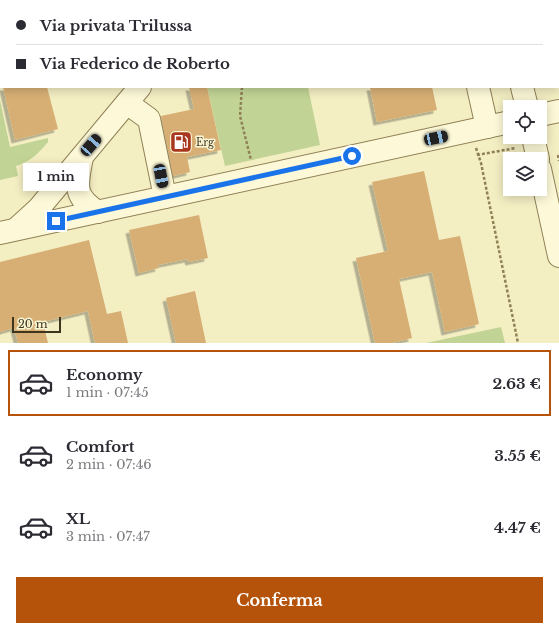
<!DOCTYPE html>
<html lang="it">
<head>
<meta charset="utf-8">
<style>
  :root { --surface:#fff; --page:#f7f7f7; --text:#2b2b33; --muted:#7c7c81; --line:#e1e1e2; --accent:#b45309 }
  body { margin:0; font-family:"Libre Baskerville",serif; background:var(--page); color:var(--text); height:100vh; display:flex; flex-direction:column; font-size:15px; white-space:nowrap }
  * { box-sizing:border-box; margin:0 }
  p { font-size:13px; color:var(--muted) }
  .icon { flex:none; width:22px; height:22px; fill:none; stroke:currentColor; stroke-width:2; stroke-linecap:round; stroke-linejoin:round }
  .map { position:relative; height:343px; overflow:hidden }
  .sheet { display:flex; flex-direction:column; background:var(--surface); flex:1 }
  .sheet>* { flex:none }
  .guide { position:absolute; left:0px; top:0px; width:559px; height:88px; box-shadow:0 2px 10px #0003; display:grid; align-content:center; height:88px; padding:0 16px; background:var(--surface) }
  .controls { position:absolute; left:503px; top:100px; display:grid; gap:8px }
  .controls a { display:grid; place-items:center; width:44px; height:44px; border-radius:0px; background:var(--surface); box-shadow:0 2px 10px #0003; font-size:20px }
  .scale { position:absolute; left:12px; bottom:10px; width:49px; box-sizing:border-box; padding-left:4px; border:2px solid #3f341d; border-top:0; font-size:11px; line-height:14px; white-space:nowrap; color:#3f341d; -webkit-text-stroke:3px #faf6d4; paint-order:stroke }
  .end { position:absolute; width:18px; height:18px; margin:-9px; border:5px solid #1a73e8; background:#fff; box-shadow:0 0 0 2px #fff }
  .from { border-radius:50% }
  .bubble { position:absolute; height:28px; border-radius:0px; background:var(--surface); box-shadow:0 2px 10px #0003; font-size:13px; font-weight:700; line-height:28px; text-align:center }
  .car { position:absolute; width:12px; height:24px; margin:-12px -6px; border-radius:5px; box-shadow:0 0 3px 1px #0007; background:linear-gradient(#222 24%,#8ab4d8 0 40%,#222 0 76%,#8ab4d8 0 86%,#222 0) }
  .guide b { display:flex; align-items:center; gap:14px; height:38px; font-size:15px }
  .guide b+b { border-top:1px solid var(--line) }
  .guide i { width:10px; height:10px; background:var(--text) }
  ul { padding:7px 0 0; list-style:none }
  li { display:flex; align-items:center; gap:12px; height:66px; margin:0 8px 6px; padding:0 8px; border:2px solid transparent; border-radius:0px }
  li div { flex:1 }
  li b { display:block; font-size:15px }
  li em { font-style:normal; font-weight:700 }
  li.active { border-color:var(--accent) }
  li>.icon { width:36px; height:36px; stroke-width:1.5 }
  .primary-button { display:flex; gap:8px; margin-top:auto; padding:8px 16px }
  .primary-button a { flex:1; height:46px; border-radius:0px; background:var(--accent); color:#fff; font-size:16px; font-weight:700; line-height:46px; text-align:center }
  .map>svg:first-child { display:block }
  .green { fill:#c1d495 }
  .building { fill:#d7af74; filter:url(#shadow) }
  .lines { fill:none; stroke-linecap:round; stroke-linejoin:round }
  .minor-casing { stroke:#918157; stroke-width:24 }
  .path { stroke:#918157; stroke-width:2.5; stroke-dasharray:3 2; stroke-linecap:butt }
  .minor { stroke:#fdf9d8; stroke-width:22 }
  .route { stroke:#1a73e8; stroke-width:5 }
  .labels { text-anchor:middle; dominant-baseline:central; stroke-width:3; stroke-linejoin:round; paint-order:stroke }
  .poi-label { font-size:10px; fill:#3f341d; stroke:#faf6d4; text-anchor:start }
</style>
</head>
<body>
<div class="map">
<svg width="559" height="343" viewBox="0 0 559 343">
  <defs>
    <filter id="shadow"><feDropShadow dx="-3.5" dy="3.5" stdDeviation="0" flood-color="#0004"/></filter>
  </defs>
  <rect width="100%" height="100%" fill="#f4eec3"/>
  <g class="green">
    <polygon points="207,87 308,87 320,145 225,166"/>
    <path d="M0 100 10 147 48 138V142C39 153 30 162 16 166L18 176 0 180Z"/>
    <polygon points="501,327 505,343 426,343"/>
  </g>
  <g class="building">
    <polygon points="3,87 47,87 58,129 15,140"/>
    <polygon points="189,87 207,87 221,150 187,157 190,172 173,176 161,116 194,109"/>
    <polygon points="370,87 432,87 437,110 377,122"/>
    <polygon points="424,171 439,240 460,236 479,324 445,332 432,272 399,279 412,338 392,343 375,343 356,258 388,251 372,182"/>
    <polygon points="199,215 208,258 189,262 188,259 158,265 159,268 139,273 129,230"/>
    <polygon points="89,240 107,314 121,311 128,343 95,343 88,311 43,322 48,343 18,343 14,328 0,332 0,262"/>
    <polygon points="195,291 206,343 176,343 166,298"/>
  </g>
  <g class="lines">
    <g class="minor-casing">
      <g id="minor">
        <polyline points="62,0 63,1"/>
        <polyline points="459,0 459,1"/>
        <polyline points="502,0 503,1"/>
        <polyline points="214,1 215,0"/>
        <polyline points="0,70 1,70"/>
        <polyline points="478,87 487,127"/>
        <polyline points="522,87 527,107"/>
        <polyline points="127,103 149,119 165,197"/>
        <polyline points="540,115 559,111"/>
        <polyline points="533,137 538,159"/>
        <path d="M82 157C77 184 72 196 98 212"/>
        <polyline points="540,169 559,256"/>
        <polyline points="16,229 39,208 140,87"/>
        <polyline points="0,233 510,122"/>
      </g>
    </g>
    <g class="path">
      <polyline points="242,87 240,116 251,160"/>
      <polyline points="476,148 481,163 518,343"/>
      <polyline points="477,155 516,148"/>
      <polyline points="558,155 559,161"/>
    </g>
    <use href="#minor" class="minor"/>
  </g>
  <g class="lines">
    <polyline class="route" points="56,221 352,156"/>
  </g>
  <defs>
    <g id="fuel-square" transform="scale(1.15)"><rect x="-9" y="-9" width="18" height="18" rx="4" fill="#a8371f" stroke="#faf6d4"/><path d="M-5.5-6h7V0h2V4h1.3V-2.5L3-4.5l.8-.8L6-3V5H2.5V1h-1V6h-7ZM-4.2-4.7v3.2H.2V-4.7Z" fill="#fff"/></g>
  </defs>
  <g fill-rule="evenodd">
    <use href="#fuel-square" x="181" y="142"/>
  </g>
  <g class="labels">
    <g class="poi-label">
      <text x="196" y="142">Erg</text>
    </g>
  </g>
</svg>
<div class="controls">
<a><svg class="icon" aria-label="locate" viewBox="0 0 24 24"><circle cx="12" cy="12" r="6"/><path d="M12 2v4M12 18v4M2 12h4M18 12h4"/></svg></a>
<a><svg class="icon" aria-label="layers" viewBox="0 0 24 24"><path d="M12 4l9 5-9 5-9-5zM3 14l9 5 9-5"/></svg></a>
</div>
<div class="scale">20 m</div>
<i class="end from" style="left:352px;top:156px"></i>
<i class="end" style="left:56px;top:221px"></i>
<div class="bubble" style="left:23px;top:163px;width:66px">1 min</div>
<i class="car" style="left:436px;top:138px;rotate:78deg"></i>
<i class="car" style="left:91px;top:145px;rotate:41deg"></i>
<i class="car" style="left:161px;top:176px;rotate:169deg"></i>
<div class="guide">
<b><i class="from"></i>Via privata Trilussa</b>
<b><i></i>Via Federico de Roberto</b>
</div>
</div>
<section class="sheet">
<ul>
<li class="active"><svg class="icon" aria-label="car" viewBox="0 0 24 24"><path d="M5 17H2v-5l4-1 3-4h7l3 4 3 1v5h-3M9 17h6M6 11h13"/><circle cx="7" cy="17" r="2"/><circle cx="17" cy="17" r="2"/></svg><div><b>Economy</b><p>1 min · 07:45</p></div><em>2.63 €</em></li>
<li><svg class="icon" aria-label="car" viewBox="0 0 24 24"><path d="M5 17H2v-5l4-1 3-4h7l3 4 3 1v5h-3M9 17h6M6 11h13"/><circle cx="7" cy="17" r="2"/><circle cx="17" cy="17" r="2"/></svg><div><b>Comfort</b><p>2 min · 07:46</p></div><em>3.55 €</em></li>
<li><svg class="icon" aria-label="car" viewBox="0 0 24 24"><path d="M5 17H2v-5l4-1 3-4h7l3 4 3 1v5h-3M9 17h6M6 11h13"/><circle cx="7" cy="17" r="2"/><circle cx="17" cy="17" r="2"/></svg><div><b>XL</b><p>3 min · 07:47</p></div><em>4.47 €</em></li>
</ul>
<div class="primary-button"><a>Conferma</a></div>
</section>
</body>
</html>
